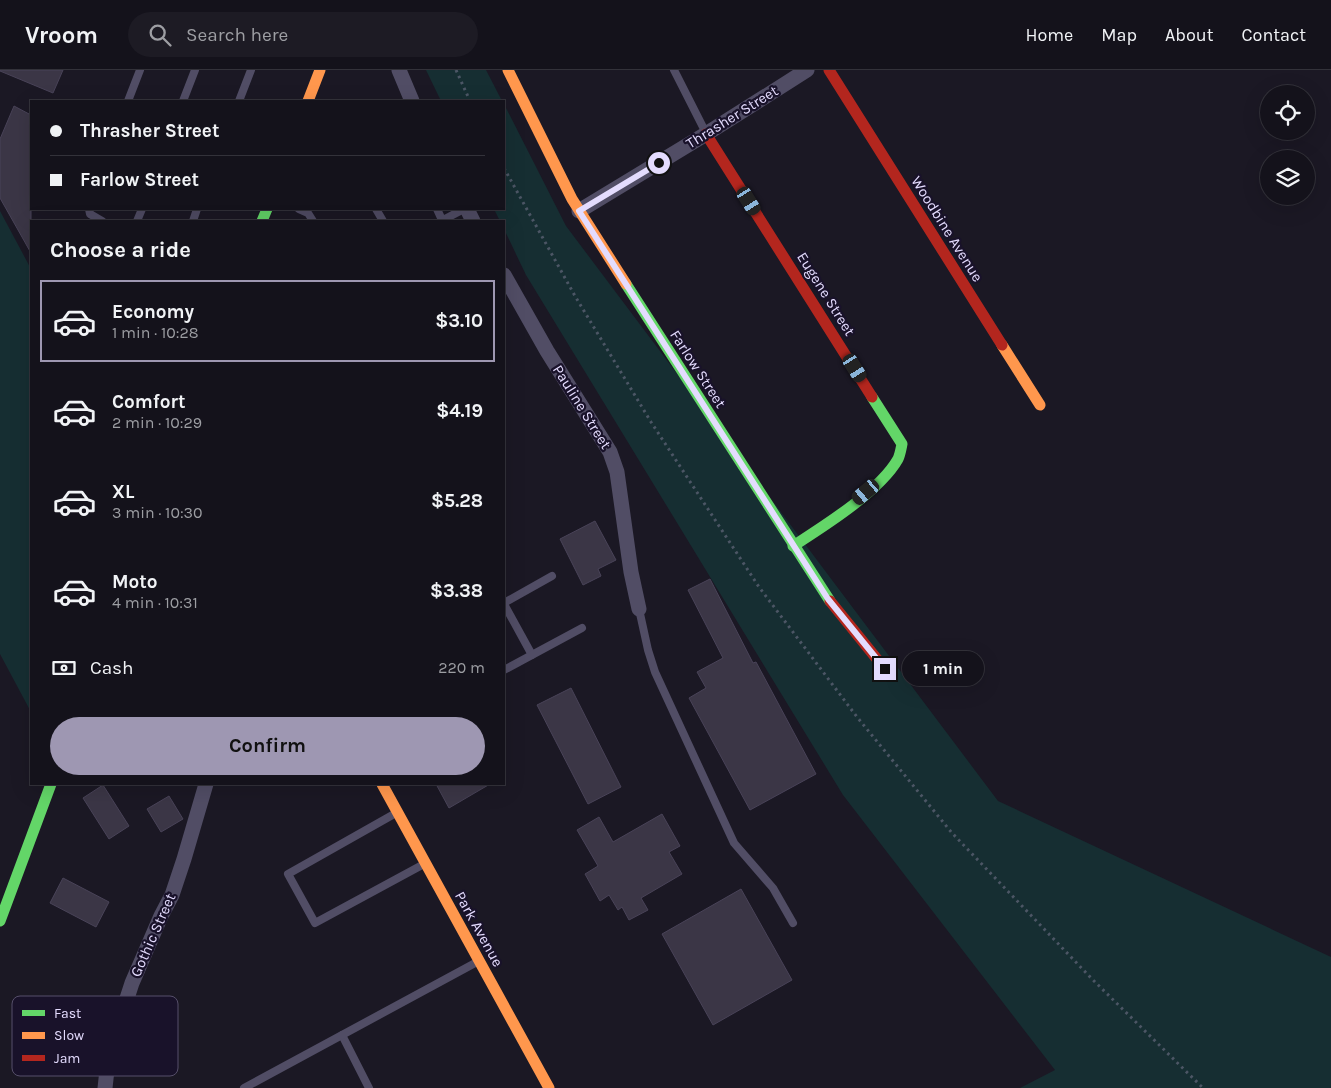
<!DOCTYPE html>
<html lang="en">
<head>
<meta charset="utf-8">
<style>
  :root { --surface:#14121b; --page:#1d1b24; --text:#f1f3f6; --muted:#9d9ea3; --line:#33323a; --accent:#9e97b2 }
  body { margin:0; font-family:Karla,sans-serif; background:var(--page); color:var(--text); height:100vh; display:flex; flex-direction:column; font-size:19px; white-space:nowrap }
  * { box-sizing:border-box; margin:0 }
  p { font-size:16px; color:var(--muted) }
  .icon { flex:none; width:28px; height:28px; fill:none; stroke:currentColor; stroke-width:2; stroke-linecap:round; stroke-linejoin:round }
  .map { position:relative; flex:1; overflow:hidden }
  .details { position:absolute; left:30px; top:150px; width:475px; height:565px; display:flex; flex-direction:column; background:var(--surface); border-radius:0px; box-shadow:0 5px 20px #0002,0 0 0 1px var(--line) }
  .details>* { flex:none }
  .top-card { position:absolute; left:30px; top:30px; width:475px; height:110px; border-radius:0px; box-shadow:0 5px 20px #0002,0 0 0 1px var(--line); display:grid; align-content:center; height:110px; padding:0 20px; background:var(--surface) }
  .fabs { position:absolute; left:1260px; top:15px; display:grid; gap:10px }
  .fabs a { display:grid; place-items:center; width:55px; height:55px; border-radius:50%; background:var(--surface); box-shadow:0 5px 20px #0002,0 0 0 1px var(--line); font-size:25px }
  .end { position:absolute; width:22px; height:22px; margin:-11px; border:6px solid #e4dcfe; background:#111; box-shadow:0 0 0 2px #111 }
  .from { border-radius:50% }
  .bubble { position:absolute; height:35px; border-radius:18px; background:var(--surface); box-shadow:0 5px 20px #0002,0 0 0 1px var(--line); font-size:16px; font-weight:700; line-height:35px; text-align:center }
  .car { position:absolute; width:15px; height:30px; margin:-15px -8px; border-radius:6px; box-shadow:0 0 4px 1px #0007; background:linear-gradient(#222 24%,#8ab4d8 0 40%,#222 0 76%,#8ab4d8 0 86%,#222 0) }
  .top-card b { display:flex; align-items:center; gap:18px; height:48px; font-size:19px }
  .top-card b+b { border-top:1px solid var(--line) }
  .top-card i { width:12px; height:12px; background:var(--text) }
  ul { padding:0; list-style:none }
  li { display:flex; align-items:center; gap:15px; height:82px; margin:0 10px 8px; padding:0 10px; border:2px solid transparent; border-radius:0px }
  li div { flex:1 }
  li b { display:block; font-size:19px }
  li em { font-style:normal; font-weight:700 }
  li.current { border-color:var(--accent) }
  li>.icon { width:45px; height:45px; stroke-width:1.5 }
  h2 { padding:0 20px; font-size:22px; line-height:60px }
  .pay { display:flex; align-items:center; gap:12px; height:55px; padding:0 20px; font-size:19px }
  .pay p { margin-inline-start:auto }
  .button { display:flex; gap:10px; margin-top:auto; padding:10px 20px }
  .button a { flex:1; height:58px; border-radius:30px; background:var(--accent); color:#111; font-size:20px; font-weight:700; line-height:58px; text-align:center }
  header { display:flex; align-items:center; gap:30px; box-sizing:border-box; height:70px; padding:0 25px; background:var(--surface); border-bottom:1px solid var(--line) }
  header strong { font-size:24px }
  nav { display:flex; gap:28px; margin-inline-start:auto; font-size:18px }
  .search { width:350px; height:45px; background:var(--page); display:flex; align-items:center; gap:12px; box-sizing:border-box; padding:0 18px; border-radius:28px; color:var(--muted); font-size:19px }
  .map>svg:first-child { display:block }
  .green { fill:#162e32 }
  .building { fill:#3b3646; stroke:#494358 }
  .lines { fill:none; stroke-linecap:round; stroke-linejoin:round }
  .path { stroke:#4c5665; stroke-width:3; stroke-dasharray:2.5 4; stroke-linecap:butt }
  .lane { stroke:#514d65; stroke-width:8 }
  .street { stroke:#514d65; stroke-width:15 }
  .fast { stroke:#63d668; stroke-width:11 }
  .slow { stroke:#ff974d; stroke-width:11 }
  .jam { stroke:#b3261e; stroke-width:11 }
  .route { stroke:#e4dcfe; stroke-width:6 }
  .labels { text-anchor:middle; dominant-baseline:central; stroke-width:4.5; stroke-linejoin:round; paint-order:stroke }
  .street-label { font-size:15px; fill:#e4dcfe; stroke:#19122a }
  .key { fill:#19122a; stroke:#564f6a; stroke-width:1 }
  .key-label { font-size:14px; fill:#e4dcfe }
</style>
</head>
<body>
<header>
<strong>Vroom</strong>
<div class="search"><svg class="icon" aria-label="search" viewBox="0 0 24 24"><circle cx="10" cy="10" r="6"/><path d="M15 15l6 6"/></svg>Search here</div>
<nav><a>Home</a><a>Map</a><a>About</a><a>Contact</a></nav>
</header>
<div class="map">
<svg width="1331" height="1018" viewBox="0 0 1331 1018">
  <rect width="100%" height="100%" fill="#1b1824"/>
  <g class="green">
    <polygon points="426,0 486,0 502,31 441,31"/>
    <polygon points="504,34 566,156 998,731 1331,887 1331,1018 1020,1018 1055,1000 843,725 526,205 504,159 504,151 500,151 494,139 504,139"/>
    <polygon points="0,141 31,199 31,642 0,584"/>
  </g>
  <g class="building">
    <polygon points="0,0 63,0 53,23 0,1"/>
    <polygon points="14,36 31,45 31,183 0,128 0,69"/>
    <polygon points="595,451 616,490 598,499 601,506 583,515 560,469"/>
    <polygon points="710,509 753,593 756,592 816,704 750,740 689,628 706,618 697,602 723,588 688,520"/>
    <polygon points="571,618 621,717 588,734 537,635"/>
    <polygon points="436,714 490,714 449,738"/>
    <polygon points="103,715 129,756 109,769 83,728"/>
    <polygon points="169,726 183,749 161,762 147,739"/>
    <polygon points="662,744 680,776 669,782 682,804 641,828 648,840 629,850 622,837 618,840 609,825 600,831 585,804 598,796 577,760 599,747 613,772"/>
    <polygon points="63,808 109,832 96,857 50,833"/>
    <polygon points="741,819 792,910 713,955 662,864"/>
  </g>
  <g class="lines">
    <g class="path">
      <polyline points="456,0 470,31"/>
      <polyline points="504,98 575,226 651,352 759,517 857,647 952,763 1093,910 1203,1018"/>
    </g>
    <g class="lane">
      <polyline points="674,0 706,63"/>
      <polyline points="128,31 140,0"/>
      <polyline points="183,31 195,0"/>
      <polyline points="239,31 251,0"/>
      <polyline points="89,139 90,144 102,151"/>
      <polyline points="299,139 308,143 313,151"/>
      <polyline points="376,139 383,151"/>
      <polyline points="437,139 442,150"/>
      <polyline points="137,151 142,139"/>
      <polyline points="193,151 197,139"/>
      <polyline points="441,151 464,139"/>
      <polyline points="504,533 552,506"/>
      <polyline points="504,534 532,585"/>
      <polyline points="639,539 648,580 655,602 734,773 773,818 793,853"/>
      <polyline points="504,600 582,558"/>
      <polyline points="396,743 288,804 315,853 424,794"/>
      <polyline points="342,965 369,1018"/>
      <polyline points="244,1018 477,892"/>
    </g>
    <g class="street">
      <polyline points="399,0 412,31"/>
      <polyline points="467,139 473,151"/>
      <polyline points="579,141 706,64 807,0"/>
      <polyline points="504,205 547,281 610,382 617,402 631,502 639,539"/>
      <polyline points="105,1018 107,1000 116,962 132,913 161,846 172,825 184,789 206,714"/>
    </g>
    <g class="fast">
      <polyline points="262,151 267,139"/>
      <polyline points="626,214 830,531"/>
      <path d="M793 476C824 456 880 421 898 389 900 385 901 379 902 374L872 327"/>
      <polyline points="0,851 51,714"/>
    </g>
    <g class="slow">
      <polyline points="508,0 572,129 626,214"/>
      <polyline points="308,31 320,0"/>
      <polyline points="1002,275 1040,335"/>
      <polyline points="382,714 549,1018"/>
    </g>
    <g class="jam">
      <polyline points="829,0 1002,275"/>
      <polyline points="706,64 872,327"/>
      <polyline points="830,531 885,599"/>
    </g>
  </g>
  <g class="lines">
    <polyline class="route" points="659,93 579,141 828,529 885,599"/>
  </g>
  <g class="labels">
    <g class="street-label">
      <text transform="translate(732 47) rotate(-32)">Thrasher Street</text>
      <text transform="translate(947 159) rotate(58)">Woodbine Avenue</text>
      <text transform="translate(826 224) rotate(58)">Eugene Street</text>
      <text transform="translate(698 299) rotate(57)">Farlow Street</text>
      <text transform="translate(582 337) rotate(58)">Pauline Street</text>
      <text transform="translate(479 859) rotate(61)">Park Avenue</text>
      <text transform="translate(153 865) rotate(-66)">Gothic Street</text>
    </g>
  </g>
  <rect x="12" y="926" width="166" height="80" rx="8" class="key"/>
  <rect x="22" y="940" width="23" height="6" fill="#63d668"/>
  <rect x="22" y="962" width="23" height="7" fill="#ff974d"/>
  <rect x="22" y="985" width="23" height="6" fill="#b3261e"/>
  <g class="key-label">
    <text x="54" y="948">Fast</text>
    <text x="54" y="970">Slow</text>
    <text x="54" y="993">Jam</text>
  </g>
</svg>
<div class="fabs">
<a><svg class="icon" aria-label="locate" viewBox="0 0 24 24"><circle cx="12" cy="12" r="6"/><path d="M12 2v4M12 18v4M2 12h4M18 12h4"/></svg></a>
<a><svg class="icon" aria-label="layers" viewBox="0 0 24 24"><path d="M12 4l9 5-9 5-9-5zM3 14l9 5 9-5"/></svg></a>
</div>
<i class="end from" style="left:659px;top:93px"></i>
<i class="end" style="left:885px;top:599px"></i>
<div class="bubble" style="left:902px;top:581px;width:82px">1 min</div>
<i class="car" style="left:749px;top:131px;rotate:148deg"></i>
<i class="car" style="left:855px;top:298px;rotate:148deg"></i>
<i class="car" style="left:866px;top:422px;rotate:230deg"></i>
<div class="top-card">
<b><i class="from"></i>Thrasher Street</b>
<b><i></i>Farlow Street</b>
</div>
<section class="details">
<h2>Choose a ride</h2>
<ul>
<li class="current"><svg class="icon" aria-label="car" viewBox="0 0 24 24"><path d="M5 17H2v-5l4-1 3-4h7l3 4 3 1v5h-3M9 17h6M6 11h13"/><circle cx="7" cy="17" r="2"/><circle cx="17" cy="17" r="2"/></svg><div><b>Economy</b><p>1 min · 10:28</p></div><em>$3.10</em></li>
<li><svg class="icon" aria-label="car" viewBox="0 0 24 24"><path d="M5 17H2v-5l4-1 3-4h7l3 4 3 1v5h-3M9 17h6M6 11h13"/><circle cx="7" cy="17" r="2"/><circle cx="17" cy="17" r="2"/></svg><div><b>Comfort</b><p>2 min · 10:29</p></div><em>$4.19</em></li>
<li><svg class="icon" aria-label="car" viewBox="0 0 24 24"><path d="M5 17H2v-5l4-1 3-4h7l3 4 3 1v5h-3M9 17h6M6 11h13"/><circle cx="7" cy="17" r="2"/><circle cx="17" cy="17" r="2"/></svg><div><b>XL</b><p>3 min · 10:30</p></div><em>$5.28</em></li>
<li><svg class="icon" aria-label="car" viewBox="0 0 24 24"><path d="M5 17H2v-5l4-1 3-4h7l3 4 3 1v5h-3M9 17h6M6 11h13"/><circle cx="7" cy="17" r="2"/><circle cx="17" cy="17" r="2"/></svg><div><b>Moto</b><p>4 min · 10:31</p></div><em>$3.38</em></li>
</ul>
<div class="pay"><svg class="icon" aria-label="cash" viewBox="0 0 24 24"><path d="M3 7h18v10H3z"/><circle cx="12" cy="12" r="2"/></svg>Cash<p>220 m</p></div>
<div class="button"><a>Confirm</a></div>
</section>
</div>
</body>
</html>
